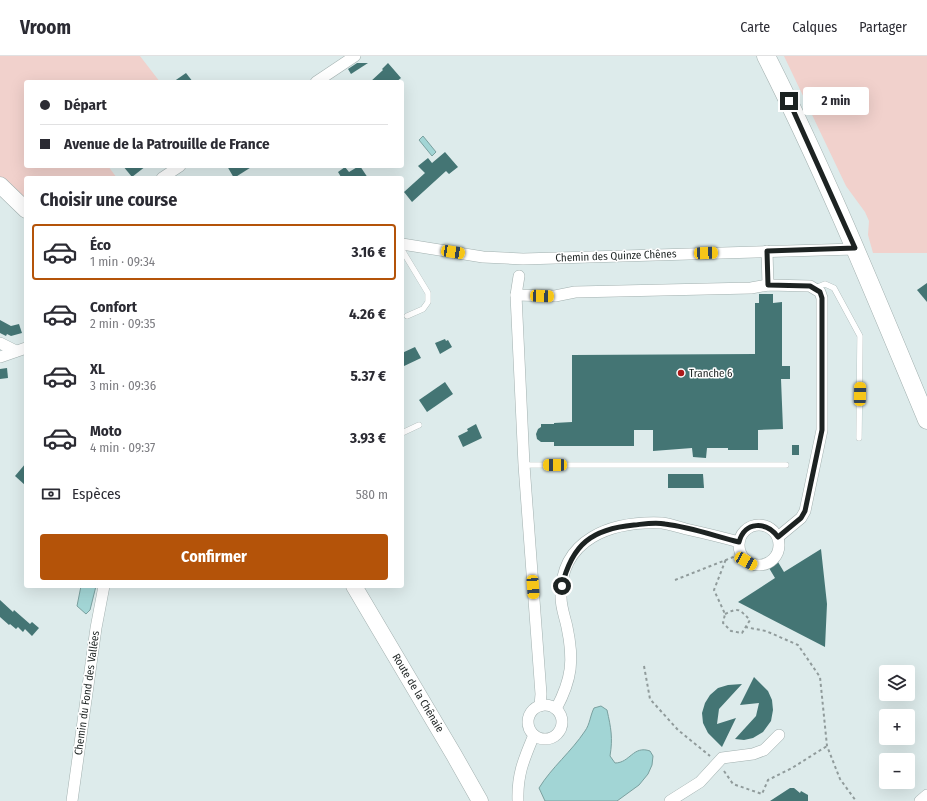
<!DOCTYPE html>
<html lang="fr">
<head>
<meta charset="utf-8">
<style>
  :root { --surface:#fff; --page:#f7f7f7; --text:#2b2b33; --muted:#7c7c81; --line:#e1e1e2; --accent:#b45309 }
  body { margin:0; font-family:"Fira Sans Condensed",sans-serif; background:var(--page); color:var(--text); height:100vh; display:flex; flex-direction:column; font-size:15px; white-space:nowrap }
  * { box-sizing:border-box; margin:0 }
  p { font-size:13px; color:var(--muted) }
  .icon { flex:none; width:22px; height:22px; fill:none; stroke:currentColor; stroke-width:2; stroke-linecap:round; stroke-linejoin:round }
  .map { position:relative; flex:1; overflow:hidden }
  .details { position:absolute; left:24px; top:120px; width:380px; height:412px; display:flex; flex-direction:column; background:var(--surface); border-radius:4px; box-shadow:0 4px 16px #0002 }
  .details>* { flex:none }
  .hud { position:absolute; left:24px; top:24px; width:380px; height:88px; border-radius:4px; box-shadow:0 4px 16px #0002; display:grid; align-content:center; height:88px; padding:0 16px; background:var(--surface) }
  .buttons { position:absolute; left:879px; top:609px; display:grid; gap:8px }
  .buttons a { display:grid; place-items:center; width:36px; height:36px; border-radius:4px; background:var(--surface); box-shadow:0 4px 16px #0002; font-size:20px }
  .end { position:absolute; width:18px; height:18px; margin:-9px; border:5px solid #1d2322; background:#fff; box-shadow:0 0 0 2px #fff }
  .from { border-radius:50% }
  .bubble { position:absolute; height:28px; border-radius:4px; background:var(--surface); box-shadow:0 4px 16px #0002; font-size:13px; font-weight:700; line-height:28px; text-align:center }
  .car { position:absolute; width:12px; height:24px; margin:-12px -6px; border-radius:5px; box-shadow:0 0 3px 1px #0007; background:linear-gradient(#f5c518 24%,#345 0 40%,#f5c518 0 76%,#345 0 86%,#f5c518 0) }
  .hud b { display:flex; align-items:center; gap:14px; height:38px; font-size:15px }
  .hud b+b { border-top:1px solid var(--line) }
  .hud i { width:10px; height:10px; background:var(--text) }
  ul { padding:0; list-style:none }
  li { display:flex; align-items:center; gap:12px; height:56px; margin:0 8px 6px; padding:0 8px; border:2px solid transparent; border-radius:4px }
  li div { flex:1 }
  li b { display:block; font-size:15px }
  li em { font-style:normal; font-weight:700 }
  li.on { border-color:var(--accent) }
  li>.icon { width:36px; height:36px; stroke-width:1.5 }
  h2 { padding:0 16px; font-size:18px; line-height:48px }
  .pay { display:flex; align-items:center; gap:10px; height:44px; padding:0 16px; font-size:15px }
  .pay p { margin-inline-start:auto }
  .cta { display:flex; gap:8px; margin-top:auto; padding:8px 16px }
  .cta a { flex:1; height:46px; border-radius:4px; background:var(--accent); color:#fff; font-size:16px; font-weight:700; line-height:46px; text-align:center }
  header { display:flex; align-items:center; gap:24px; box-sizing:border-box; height:56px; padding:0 20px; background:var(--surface); border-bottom:1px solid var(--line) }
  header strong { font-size:19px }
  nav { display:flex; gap:22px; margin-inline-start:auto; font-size:14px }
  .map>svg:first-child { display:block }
  .green { fill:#f1d1cc }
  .water { fill:#a2d5d5; stroke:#7aa09f }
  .building { fill:#447574 }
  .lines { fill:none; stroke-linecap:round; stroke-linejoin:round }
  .lane-casing { stroke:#a2b0af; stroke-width:6 }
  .street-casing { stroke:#a2b0af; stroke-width:12 }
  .secondary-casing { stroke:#a2b0af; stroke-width:17 }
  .primary-casing { stroke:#a2b0af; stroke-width:19 }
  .path { stroke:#909b9b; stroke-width:2; stroke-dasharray:3 3; stroke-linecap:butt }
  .lane { stroke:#fff; stroke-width:5.5 }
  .street { stroke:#fff; stroke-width:11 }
  .secondary { stroke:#fff; stroke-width:16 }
  .primary { stroke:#fff; stroke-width:18 }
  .route { stroke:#1d2322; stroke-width:5 }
  .poi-dot { fill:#ac1a1a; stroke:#fff; stroke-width:1.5 }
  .labels { text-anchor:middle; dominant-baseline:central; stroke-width:3; stroke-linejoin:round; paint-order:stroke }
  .street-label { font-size:11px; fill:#1d2322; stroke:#fff }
  .poi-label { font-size:11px; fill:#1d2322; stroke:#fff; text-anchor:start }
</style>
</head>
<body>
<header>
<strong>Vroom</strong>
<nav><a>Carte</a><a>Calques</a><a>Partager</a></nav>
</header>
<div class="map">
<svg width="927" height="745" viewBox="0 0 927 745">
  <rect width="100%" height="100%" fill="#ddebeb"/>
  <g class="green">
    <polygon points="0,0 140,0 160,26 26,26 26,110 108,110 117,122 26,122 26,147 0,123"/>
    <polygon points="784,0 927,0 927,197 873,197 868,179 869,165 865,156 846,130"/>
  </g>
  <g class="water">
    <polygon points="423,80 436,96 432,100 419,84"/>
    <polygon points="81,530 96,530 90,554 86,558 77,550"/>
    <path d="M601 650 607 654C611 672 613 682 610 700L615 707C630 707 633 689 650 695L653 700 652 709 648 718 639 729 617 745H545L539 732C552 711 571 696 585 675 590 668 590 660 594 652Z"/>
  </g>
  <g class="building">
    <polygon points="357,7 368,7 351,18 348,13"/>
    <polygon points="388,7 401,22 396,26 370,26 383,14 382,13"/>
    <polygon points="186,17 193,26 173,26"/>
    <polygon points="445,96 458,111 449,118 446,115 412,146 404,136 425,117 418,110 428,102 432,107"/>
    <polygon points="123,110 146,110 132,121"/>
    <polygon points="227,110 253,110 234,122"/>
    <polygon points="359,110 360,110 368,122 340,122 341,121 338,116 345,111 349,116"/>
    <polygon points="927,227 927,246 917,234"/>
    <polygon points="759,238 773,238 773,247 782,246 782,310 790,310 790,323 781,323 783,373 758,374 758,394 728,394 728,392 707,392 706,402 693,401 692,392 653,395 653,374 634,374 634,390 554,390 554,386 541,386 537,383 536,378 538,373 541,371 541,368 554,368 554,367 572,366 572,299 755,298 755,247 759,247"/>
    <polygon points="0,264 11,270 19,268 22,277 11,280 7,278 6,280 0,277"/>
    <polygon points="445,283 446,285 448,284 452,291 440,298 435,287"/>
    <polygon points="415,291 421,302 402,311 402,297"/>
    <polygon points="7,312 8,322 0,323 0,313"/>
    <polygon points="445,326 453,338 427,356 419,344"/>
    <polygon points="476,368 482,382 463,391 458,380 468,375 467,373"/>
    <rect x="792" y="389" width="7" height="10"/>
    <polygon points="26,407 26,430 15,420"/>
    <polygon points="668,418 703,418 704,432 668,432"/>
    <polygon points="821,493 827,548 825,591 738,546 775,522 769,512 778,506 784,516"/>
    <polygon points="0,544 13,556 14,554 30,568 32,566 39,572 32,580 25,573 23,576 18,571 16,573 10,568 9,569 0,561"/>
    <polygon points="754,621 768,635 772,644 773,654 771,665 763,676 753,682 744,684 735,683 756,660 759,647 740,649"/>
    <polygon points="742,628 719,653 717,668 736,662 722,691 708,677 703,667 702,657 705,647 710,639 718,632 728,629"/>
    <polygon points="790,732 794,732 800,737 801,735 808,739 808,745 770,745"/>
  </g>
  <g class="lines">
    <g class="lane-casing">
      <g id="lane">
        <polyline points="402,194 428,237 428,246 423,253 407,260"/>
        <polyline points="815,232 825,228 834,232 860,280 859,382"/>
        <polyline points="402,377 419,369"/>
        <polyline points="524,409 786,409"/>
      </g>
    </g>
    <g class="street-casing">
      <g id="street">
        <polyline points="316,26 355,0"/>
        <polyline points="162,122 180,110"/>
        <polyline points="402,188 483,201 523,203 855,193"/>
        <polyline points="767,195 768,229"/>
        <polyline points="519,220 516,239 524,409 541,638 540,650"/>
        <polyline points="516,239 555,240 575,236 751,232 768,229 810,230 820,236 822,242 822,374 805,455 801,462 778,481"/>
        <polyline points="0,287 16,295"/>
        <polyline points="0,301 26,292"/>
        <circle cx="759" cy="489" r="20"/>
        <circle cx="545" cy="666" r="17"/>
        <path d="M556 653C572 623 574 604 567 571 565 561 561 552 561 541 560 482 612 465 662 467 670 468 678 471 686 473 704 477 721 481 739 486"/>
        <polyline points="72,745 96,572 104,530"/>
        <path d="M518 745C517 718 524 703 534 679"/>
        <polyline points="670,745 700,726 722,702 753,698 764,694 779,679"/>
        <polyline points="920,745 927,739"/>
      </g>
    </g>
    <g class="secondary-casing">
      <g id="secondary">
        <polyline points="0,129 26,154"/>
        <polyline points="354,530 454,699 480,745"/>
      </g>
    </g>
    <g class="primary-casing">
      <path id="primary" d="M766 0C826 118 876 242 927 364"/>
    </g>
    <g class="path">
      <polyline points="675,524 741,498"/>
      <path d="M725 558C739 551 739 553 750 564L742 577 731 575 723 567 725 558 714 534 726 503"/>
      <polyline points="745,571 766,575 798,589 820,621 827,690 840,723 856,745"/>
      <polyline points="644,610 650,643 678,674 710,700"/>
      <polyline points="724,715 733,728 762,738 768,724 792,712 827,690"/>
    </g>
    <use href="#lane" class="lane"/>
    <use href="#street" class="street"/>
    <use href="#secondary" class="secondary"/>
    <use href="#primary" class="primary"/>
  </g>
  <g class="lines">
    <path class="route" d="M562 530C572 488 592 473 634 469 644 468 655 466 665 468 690 471 715 480 739 486 745 465 766 465 778 481L801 462 805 455 822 374V242L820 236 810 230 768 229 767 195 855 192 789 45"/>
  </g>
  <circle class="poi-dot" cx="681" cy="317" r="4"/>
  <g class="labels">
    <g class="street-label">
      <text transform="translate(616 200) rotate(-2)">Chemin des Quinze Chênes</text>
      <text transform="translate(87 637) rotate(-82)">Chemin du Fond des Vallées</text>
      <text transform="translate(418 637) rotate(59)">Route de la Chênaie</text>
    </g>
    <g class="poi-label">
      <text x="689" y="317">Tranche 6</text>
    </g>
  </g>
</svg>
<div class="buttons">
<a><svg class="icon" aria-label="layers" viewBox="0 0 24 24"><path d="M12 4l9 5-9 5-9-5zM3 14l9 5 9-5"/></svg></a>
<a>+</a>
<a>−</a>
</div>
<i class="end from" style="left:562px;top:530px"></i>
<i class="end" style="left:789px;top:45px"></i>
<div class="bubble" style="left:803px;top:31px;width:66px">2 min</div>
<i class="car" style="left:453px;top:196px;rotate:99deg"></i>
<i class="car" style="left:706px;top:197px;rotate:88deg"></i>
<i class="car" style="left:542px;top:240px;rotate:92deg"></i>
<i class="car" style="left:860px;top:338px;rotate:1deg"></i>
<i class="car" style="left:555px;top:409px;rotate:270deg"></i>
<i class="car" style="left:746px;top:505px;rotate:119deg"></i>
<i class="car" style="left:533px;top:531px;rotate:176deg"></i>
<div class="hud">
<b><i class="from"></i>Départ</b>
<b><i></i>Avenue de la Patrouille de France</b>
</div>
<section class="details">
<h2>Choisir une course</h2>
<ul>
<li class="on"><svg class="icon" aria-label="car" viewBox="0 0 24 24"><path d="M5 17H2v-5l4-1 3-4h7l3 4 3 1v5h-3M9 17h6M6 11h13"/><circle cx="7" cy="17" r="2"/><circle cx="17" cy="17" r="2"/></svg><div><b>Éco</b><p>1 min · 09:34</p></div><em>3.16 €</em></li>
<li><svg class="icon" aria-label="car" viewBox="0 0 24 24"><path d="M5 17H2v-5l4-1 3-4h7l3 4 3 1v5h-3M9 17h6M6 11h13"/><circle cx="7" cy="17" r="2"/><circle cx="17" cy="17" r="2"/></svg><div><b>Confort</b><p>2 min · 09:35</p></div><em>4.26 €</em></li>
<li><svg class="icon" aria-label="car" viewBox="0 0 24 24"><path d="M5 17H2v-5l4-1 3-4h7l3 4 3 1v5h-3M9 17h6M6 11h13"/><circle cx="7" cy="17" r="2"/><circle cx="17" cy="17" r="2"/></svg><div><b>XL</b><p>3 min · 09:36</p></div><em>5.37 €</em></li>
<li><svg class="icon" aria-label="car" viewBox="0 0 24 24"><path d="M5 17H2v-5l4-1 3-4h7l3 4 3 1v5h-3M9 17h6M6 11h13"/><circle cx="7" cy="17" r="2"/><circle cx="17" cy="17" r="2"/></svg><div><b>Moto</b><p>4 min · 09:37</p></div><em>3.93 €</em></li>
</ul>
<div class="pay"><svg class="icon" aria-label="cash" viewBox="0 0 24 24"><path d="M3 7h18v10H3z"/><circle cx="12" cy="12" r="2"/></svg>Espèces<p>580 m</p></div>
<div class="cta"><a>Confirmer</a></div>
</section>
</div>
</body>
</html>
